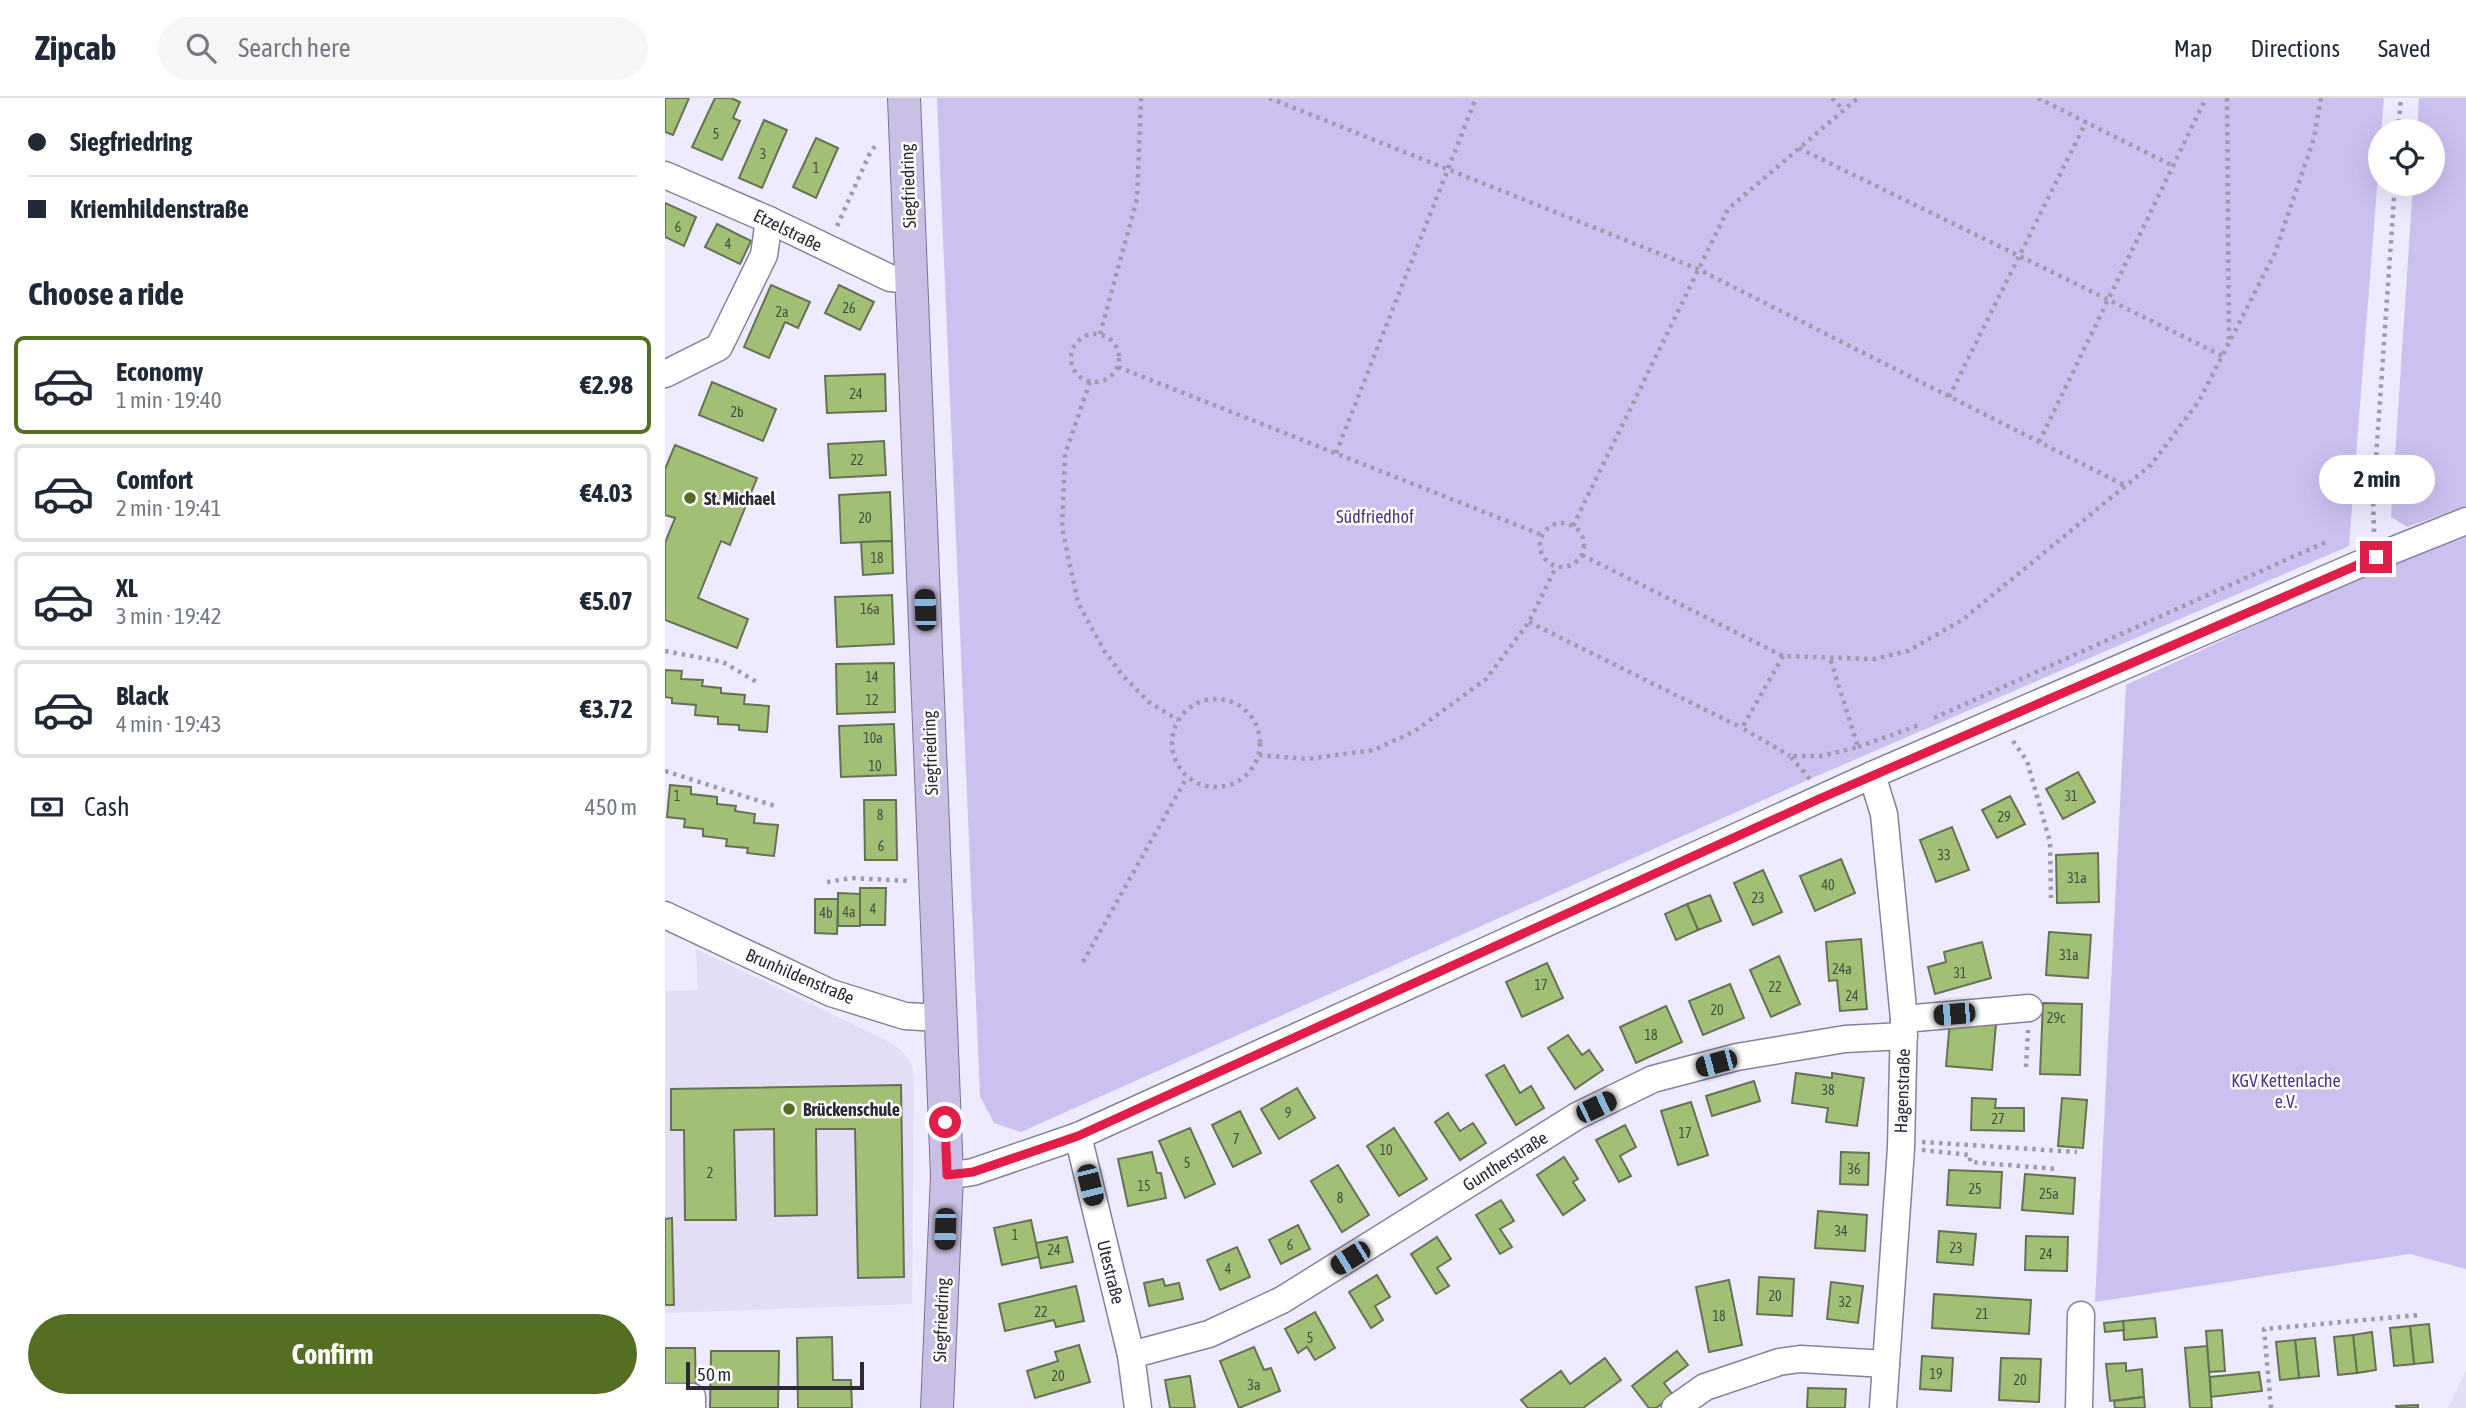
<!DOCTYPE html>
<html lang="en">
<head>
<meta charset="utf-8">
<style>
  :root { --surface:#fff; --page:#f6f6f7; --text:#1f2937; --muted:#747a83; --line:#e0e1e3; --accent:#546f22 }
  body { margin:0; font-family:"Asap Condensed",sans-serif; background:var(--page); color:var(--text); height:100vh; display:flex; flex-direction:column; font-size:26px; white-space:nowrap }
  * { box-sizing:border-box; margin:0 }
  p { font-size:23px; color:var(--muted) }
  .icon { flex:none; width:38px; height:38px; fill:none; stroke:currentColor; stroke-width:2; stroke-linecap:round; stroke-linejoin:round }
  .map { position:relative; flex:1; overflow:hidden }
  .drawer { display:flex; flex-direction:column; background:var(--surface); width:665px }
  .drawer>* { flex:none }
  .top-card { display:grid; align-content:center; height:154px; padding:0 28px; background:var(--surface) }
  .fabs { position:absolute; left:1703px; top:21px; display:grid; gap:14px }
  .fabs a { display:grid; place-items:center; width:77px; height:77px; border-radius:50%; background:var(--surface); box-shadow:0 7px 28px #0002; font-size:35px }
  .scale { position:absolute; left:21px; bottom:18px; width:178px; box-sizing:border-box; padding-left:7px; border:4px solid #2c2935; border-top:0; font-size:19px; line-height:24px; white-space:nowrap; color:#2c2935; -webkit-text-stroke:5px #fff; paint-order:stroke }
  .end { position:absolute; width:32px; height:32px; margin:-16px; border:9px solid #e11d48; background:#fff; box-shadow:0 0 0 4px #fff }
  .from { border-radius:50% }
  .bubble { position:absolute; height:49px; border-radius:24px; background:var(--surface); box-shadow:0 7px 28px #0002; font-size:23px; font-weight:700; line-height:49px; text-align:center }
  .car { position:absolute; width:21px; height:42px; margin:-21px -10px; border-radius:9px; box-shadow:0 0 5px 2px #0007; background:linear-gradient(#222 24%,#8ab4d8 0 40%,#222 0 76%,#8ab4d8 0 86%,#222 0) }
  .top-card b { display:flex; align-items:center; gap:24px; height:66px; font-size:26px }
  .top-card b+b { border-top:2px solid var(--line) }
  .top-card i { width:18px; height:18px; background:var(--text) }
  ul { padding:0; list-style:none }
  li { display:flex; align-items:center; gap:21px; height:98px; margin:0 14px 10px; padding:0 14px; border:4px solid var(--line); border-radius:10px }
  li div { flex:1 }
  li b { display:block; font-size:26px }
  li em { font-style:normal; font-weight:700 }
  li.current { border-color:var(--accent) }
  li>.icon { width:63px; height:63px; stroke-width:1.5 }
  h2 { padding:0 28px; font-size:32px; line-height:84px }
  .pay { display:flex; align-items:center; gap:18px; height:77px; padding:0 28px; font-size:26px }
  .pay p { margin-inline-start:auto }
  .action { display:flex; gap:14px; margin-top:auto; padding:14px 28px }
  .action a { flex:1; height:80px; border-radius:42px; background:var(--accent); color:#fff; font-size:28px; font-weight:700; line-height:80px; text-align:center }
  header { display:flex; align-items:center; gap:42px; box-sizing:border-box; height:98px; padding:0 35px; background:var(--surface); border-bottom:2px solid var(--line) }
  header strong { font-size:33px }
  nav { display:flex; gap:38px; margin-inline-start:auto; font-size:24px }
  .search { width:490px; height:63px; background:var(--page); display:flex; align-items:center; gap:18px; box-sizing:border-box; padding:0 24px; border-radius:38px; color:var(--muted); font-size:26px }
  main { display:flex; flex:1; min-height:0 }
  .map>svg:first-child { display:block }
  .built { fill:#e3ddf5 }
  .green { fill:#ccc0f1 }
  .building { fill:#a1bf75; stroke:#667255; stroke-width:2 }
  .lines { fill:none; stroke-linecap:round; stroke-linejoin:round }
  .minor-casing { stroke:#87809d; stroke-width:29 }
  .major-casing { stroke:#7c709c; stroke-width:34 }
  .path { stroke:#9f9bac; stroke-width:4.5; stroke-dasharray:3.5 5; stroke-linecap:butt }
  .minor { stroke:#fff; stroke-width:26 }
  .major { stroke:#cac0e5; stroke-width:32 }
  .route { stroke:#e11d48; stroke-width:9 }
  .poi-dot { fill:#546f22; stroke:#fff; stroke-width:2.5 }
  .labels { text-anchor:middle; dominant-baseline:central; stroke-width:5; stroke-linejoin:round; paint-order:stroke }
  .number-label { font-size:14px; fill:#494e45 }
  .street-label { font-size:18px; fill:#2c2935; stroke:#fff }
  .poi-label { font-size:18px; font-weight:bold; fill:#2c2935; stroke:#fff; text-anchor:start }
  .park-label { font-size:18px; fill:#503386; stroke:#fff }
</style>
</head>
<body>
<header>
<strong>Zipcab</strong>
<div class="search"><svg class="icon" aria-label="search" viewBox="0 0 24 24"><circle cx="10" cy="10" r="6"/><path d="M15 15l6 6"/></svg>Search here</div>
<nav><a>Map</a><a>Directions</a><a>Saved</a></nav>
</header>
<main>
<section class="drawer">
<div class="top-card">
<b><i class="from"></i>Siegfriedring</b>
<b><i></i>Kriemhildenstraße</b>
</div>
<h2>Choose a ride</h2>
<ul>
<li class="current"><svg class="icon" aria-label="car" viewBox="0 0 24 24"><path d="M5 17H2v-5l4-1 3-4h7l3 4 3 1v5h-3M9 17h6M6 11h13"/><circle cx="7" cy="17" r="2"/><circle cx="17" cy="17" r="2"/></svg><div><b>Economy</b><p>1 min · 19:40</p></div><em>€2.98</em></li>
<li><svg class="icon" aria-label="car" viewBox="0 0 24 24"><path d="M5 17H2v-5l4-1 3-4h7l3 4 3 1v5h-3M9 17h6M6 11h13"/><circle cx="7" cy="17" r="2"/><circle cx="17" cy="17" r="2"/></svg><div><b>Comfort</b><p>2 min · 19:41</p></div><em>€4.03</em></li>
<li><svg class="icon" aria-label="car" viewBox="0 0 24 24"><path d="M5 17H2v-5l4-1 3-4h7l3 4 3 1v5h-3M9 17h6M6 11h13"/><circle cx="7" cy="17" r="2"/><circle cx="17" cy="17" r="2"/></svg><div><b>XL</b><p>3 min · 19:42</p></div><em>€5.07</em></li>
<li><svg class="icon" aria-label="car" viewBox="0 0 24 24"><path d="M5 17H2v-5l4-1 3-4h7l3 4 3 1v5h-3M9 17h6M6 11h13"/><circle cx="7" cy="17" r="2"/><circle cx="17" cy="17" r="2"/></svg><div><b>Black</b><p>4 min · 19:43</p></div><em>€3.72</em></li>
</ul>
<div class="pay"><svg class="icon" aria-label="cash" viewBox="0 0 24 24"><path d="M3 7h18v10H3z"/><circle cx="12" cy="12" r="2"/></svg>Cash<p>450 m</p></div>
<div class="action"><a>Confirm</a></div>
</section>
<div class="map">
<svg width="1801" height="1310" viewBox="0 0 1801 1310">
  <rect width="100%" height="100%" fill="#efebfe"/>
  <g class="built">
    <polygon points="31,851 219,941 235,951 242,959 247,968 249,980 247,1206 0,1215 0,893 33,892"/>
    <polygon points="1801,1273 1801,1310 1783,1310"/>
  </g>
  <g class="green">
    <polygon points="272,0 1719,0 1684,448 1145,681 356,1034 329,1025 315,998"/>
    <polygon points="1754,0 1801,0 1801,408 1742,429 1726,419 1748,86 1768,86 1768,33 1752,33"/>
    <polygon points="1801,433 1801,1171 1745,1156 1430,1204 1461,587 1722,466"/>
  </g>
  <g class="building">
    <polygon points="0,0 24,0 8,37 0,34"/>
    <polygon points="50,0 66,0 75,4 68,20 75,23 57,62 27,49"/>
    <polygon points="99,22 122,32 97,90 74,80"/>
    <polygon points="151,40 173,50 151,100 128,89"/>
    <polygon points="0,105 31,119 19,148 0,139"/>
    <polygon points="52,126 86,143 75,166 40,149"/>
    <polygon points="106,187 145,204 133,230 120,224 104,260 79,249"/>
    <polygon points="174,187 209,204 195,232 160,215"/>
    <polygon points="220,276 221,313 162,315 160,278"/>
    <polygon points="47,284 111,311 98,343 34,317"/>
    <polygon points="219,343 221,377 165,380 163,346"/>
    <polygon points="10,347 92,380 65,447 56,443 33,500 83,521 72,550 0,522 0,445 10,420 0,417 0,371"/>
    <polygon points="225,394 227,443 176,445 174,397"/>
    <polygon points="227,443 228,475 198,477 196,444"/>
    <polygon points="227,497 229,546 172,549 170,499"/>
    <polygon points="229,565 230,614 172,616 171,566"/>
    <polygon points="0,572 17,573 16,581 38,582 37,588 56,590 56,595 80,597 79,606 104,608 102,634 74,632 74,627 53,626 53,619 30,617 31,607 7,605 7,600 0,599"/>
    <polygon points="229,626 231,677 176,679 174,628"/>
    <polygon points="1413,674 1430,704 1398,721 1381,691"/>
    <polygon points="5,687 26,689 26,696 52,699 52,706 71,708 70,713 90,716 89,725 113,727 109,758 82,755 83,750 61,748 62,741 38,738 38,731 19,729 20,721 2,719"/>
    <polygon points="1345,698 1360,726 1332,740 1317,712"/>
    <polygon points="199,702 231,702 232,762 200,762"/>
    <polygon points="1287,729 1304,772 1271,784 1255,742"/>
    <polygon points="1433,755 1434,804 1392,805 1391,757"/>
    <polygon points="1176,761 1190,795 1150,813 1135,778"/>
    <polygon points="1098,772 1117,814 1088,827 1069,785"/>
    <polygon points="195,790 221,790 220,827 195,827"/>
    <polygon points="173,795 195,796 195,828 173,828"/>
    <polygon points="1045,797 1056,823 1033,832 1022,806"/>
    <polygon points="150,801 173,801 172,836 150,835"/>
    <polygon points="1022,806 1033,832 1011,842 1000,816"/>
    <polygon points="1384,834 1426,837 1423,880 1381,877"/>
    <polygon points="1196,841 1202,911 1175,913 1172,882 1164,883 1161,844"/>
    <polygon points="1317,844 1326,880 1270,896 1263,869 1281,864 1279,854"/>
    <polygon points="1114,858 1135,906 1106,919 1085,872"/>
    <polygon points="882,865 898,900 857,919 841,884"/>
    <polygon points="1065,886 1079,920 1038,937 1024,903"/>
    <polygon points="1378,905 1417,906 1415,977 1375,976"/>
    <polygon points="1001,908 1017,944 971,965 955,929"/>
    <polygon points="1285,923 1331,926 1327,972 1281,968"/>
    <polygon points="903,937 917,957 924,952 938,972 910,991 883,950"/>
    <polygon points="839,967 855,995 866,988 879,1010 851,1027 821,977"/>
    <polygon points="1131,975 1167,980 1167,975 1199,980 1192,1028 1161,1024 1163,1010 1127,1005"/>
    <polygon points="1089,983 1095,1003 1047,1018 1041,998"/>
    <polygon points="236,987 239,1179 193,1180 190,1031 151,1031 152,1117 110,1118 109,1031 69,1032 71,1122 20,1122 19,1032 6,1032 6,991"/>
    <polygon points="632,990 650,1020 614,1041 596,1011"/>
    <polygon points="1307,1000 1331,1001 1330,1010 1359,1010 1359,1033 1306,1032"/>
    <polygon points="1397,1000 1422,1002 1418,1050 1393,1048"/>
    <polygon points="1026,1004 1043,1057 1013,1067 996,1013"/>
    <polygon points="575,1013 596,1055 568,1069 547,1027"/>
    <polygon points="783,1015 795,1033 808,1025 821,1045 795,1062 770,1024"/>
    <polygon points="960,1027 971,1049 955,1058 966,1078 954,1084 931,1042"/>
    <polygon points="525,1030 550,1086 520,1100 494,1043"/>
    <polygon points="729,1030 762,1081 734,1098 702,1048"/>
    <polygon points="487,1054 492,1075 496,1075 501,1100 463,1108 453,1061"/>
    <polygon points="1176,1054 1204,1055 1203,1087 1175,1086"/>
    <polygon points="899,1059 913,1081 908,1084 920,1102 898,1117 872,1077"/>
    <polygon points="673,1067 704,1117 677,1134 646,1083"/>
    <polygon points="1284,1072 1337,1074 1335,1110 1282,1107"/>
    <polygon points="1360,1076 1410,1080 1408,1116 1357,1112"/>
    <polygon points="836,1102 849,1123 835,1131 847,1149 835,1156 811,1117"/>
    <polygon points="1153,1113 1202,1117 1200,1153 1150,1150"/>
    <polygon points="7,1120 9,1207 0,1207 0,1121"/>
    <polygon points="366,1122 374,1159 337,1167 329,1130"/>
    <polygon points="633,1127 645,1151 616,1166 604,1142"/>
    <polygon points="1274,1133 1311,1136 1308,1167 1272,1164"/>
    <polygon points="1361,1138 1403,1139 1402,1173 1360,1172"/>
    <polygon points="402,1139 408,1164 376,1170 371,1145"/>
    <polygon points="772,1139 786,1161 772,1170 784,1188 771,1196 746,1156"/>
    <polygon points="572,1149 585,1179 555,1192 542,1162"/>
    <polygon points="712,1177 725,1199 710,1208 718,1222 706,1230 684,1194"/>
    <polygon points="1094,1179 1129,1181 1127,1218 1092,1216"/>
    <polygon points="498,1181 500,1188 514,1185 518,1201 484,1208 479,1185"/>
    <polygon points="1064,1182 1077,1247 1044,1254 1031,1189"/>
    <polygon points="1166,1184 1198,1188 1193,1225 1162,1221"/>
    <polygon points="411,1188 419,1223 391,1229 389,1222 340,1233 334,1206"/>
    <polygon points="1269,1196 1366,1202 1364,1236 1267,1230"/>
    <polygon points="650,1214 670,1250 650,1262 642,1249 633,1255 620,1231"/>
    <polygon points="1490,1220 1492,1239 1459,1242 1458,1223"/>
    <polygon points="1458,1223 1459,1232 1440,1234 1439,1225"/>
    <polygon points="1764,1226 1768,1264 1749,1266 1745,1228"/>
    <polygon points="1745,1228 1749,1266 1729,1268 1725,1230"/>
    <polygon points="1557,1232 1560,1273 1544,1274 1541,1233"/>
    <polygon points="1707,1234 1711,1272 1692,1275 1688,1237"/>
    <polygon points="1688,1237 1692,1275 1673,1277 1669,1239"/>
    <polygon points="167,1239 168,1282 186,1282 187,1310 133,1310 132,1240"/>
    <polygon points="1650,1240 1654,1278 1634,1280 1630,1242"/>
    <polygon points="1630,1242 1634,1280 1615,1282 1611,1244"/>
    <polygon points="414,1247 425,1284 370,1300 362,1273 393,1263 390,1254"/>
    <polygon points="1542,1248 1547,1310 1525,1310 1520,1250"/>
    <polygon points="589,1249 599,1272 606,1270 615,1293 574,1310 555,1263"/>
    <polygon points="0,1250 30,1250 31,1292 0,1292"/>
    <polygon points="46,1253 114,1253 113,1310 45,1310"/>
    <polygon points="1012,1253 1023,1267 999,1285 1008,1297 991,1310 984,1310 967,1288"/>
    <polygon points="1257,1258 1288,1260 1286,1293 1255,1291"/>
    <polygon points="940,1260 956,1282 918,1310 863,1310 856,1302 896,1273 905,1286"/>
    <polygon points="1336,1260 1376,1261 1374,1304 1334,1302"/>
    <polygon points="1461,1265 1461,1273 1477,1271 1479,1299 1445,1303 1441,1266"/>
    <polygon points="1594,1274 1597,1293 1546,1299 1545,1279"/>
    <polygon points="525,1278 530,1310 505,1310 500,1282"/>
    <polygon points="1143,1290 1181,1291 1180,1310 1142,1310"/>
    <polygon points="1479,1299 1480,1310 1450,1310 1449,1303"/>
    <polygon points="1753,1307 1753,1310 1732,1310 1731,1308"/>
  </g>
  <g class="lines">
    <g class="minor-casing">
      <g id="minor">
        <polyline points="0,77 104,122 225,180 247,182"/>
        <polyline points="0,276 54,249 99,157 104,122"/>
        <polyline points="1207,677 1219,716 1239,921 1236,1050 1218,1310"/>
        <polyline points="0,817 166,895 240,918 275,920"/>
        <polyline points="1239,921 1364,910"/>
        <polyline points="413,1038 466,1257 473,1310"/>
        <polyline points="282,1078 308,1074 413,1038 1207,677 1711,459 1801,423"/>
        <polyline points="466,1257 544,1236 617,1202 912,1018 988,981 1072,959 1180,941 1239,938"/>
        <polyline points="0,1299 27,1299 27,1310"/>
        <polyline points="1010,1310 1040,1289 1114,1264 1135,1261 1221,1266"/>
        <polyline points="1414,1310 1416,1217"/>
      </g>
    </g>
    <g class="major-casing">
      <polyline id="major" points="239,0 282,1078 272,1310"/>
    </g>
    <g class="path">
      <polyline points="604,0 1033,171 1461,388"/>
      <polyline points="1167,0 1178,12"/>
      <polyline points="1373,0 1508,68"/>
      <polyline points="1562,0 1564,244"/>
      <polyline points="1733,33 1736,0"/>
      <polyline points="1134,50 1558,258"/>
      <polyline points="172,128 204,57 212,45"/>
      <polyline points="435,236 472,101 476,0"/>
      <circle cx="430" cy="260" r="24"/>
      <polyline points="453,269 877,437"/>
      <polyline points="425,284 400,356 397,430 413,505 440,554 458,578 484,604 513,622"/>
      <polyline points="1284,299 1421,24"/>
      <polyline points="1374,344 1541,0"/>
      <polyline points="671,355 811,0"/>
      <circle cx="897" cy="447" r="22"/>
      <polyline points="908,428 1063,111 1193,0"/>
      <polyline points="1709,434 1708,403 1730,86"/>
      <polyline points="917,457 1118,558 1209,561 1243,553 1297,522 1486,367 1534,303 1610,155 1649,40 1656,0"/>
      <polyline points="864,524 1077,630"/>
      <polyline points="0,553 58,564 95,586"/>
      <polyline points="1118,558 1077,630 1125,658"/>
      <circle cx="551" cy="645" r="44"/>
      <polyline points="1269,620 1663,443"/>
      <polyline points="1348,643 1362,663 1385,744 1386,800"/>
      <polyline points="1193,649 1254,627"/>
      <polyline points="594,657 642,661 709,652 750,633 821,581 864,524 891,469"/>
      <polyline points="0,673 110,708"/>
      <polyline points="1145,681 1125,658 1156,658 1193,649 1165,560"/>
      <polyline points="162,784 186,780 245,783"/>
      <polyline points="418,864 522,679"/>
      <polyline points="1361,969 1363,932"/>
      <polyline points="1257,1044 1412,1054"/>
      <polyline points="1257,1052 1305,1057 1305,1064 1392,1071"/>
      <polyline points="1606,1310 1599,1231 1755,1217"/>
    </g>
    <use href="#minor" class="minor"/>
    <use href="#major" class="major"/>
  </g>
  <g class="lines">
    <polyline class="route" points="280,1024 282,1077 308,1074 413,1038 1154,701 1711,459"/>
  </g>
  <g class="poi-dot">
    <circle cx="25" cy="400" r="7"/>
    <circle cx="124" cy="1011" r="7"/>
  </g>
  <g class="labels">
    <g class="number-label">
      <text x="51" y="36">5</text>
      <text x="98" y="56">3</text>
      <text x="151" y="70">1</text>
      <text x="13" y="129">6</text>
      <text x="63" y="146">4</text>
      <text x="184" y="210">26</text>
      <text x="117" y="214">2a</text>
      <text x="191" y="296">24</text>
      <text x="72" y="314">2b</text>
      <text x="192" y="362">22</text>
      <text x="200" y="420">20</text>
      <text x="212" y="460">18</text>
      <text x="205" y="511">16a</text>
      <text x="207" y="579">14</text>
      <text x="207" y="602">12</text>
      <text x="208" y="640">10a</text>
      <text x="210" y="668">10</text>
      <text x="12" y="698">1</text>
      <text x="1406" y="698">31</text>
      <text x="215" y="717">8</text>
      <text x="1339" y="719">29</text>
      <text x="216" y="748">6</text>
      <text x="1279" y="757">33</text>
      <text x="1412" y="780">31a</text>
      <text x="1163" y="787">40</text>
      <text x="1093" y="800">23</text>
      <text x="208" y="811">4</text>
      <text x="184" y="814">4a</text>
      <text x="161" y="815">4b</text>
      <text x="1404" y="857">31a</text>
      <text x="1177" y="871">24a</text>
      <text x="1295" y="875">31</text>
      <text x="876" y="887">17</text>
      <text x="1110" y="889">22</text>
      <text x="1187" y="898">24</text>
      <text x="1052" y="912">20</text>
      <text x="1391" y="920">29c</text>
      <text x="986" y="937">18</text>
      <text x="1163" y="992">38</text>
      <text x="623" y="1015">9</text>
      <text x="1333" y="1021">27</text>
      <text x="1020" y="1035">17</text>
      <text x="571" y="1041">7</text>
      <text x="721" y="1052">10</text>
      <text x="522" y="1065">5</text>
      <text x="1189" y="1071">36</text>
      <text x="45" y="1075">2</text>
      <text x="479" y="1088">15</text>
      <text x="1310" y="1091">25</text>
      <text x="1384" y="1096">25a</text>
      <text x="675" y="1100">8</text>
      <text x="1176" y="1133">34</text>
      <text x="350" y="1137">1</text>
      <text x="625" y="1147">6</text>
      <text x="1291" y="1150">23</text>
      <text x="389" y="1152">24</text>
      <text x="1381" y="1156">24</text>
      <text x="563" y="1171">4</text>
      <text x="1110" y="1198">20</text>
      <text x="1180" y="1204">32</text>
      <text x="376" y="1214">22</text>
      <text x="1317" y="1216">21</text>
      <text x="1054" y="1218">18</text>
      <text x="645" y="1240">5</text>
      <text x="1271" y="1276">19</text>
      <text x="393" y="1278">20</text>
      <text x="1355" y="1282">20</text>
      <text x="589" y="1287">3a</text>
    </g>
    <g class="street-label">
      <text transform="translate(243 88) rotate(-92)">Siegfriedring</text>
      <text transform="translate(123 132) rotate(26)">Etzelstraße</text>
      <text transform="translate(265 655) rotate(-92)">Siegfriedring</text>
      <text transform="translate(135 878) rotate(23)">Brunhildenstraße</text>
      <text transform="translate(1237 993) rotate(-88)">Hagenstraße</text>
      <text transform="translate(840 1063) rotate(-32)">Guntherstraße</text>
      <text transform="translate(446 1174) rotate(76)">Utestraße</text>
      <text transform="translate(276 1222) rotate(-88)">Siegfriedring</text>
    </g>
    <g class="poi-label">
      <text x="39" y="400">St. Michael</text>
      <text x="138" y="1011">Brückenschule</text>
    </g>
    <g class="park-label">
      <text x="710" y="418">Südfriedhof</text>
      <text x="1621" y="982">KGV Kettenlache<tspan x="1621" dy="21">e.V.</tspan></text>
    </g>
  </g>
</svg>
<div class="fabs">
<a><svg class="icon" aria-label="locate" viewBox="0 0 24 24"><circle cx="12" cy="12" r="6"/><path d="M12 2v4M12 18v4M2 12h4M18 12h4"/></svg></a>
</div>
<div class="scale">50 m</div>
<i class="end from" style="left:280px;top:1024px"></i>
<i class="end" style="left:1711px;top:459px"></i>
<div class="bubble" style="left:1654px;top:357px;width:116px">2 min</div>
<i class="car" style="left:260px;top:512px;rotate:358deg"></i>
<i class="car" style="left:1289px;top:916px;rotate:265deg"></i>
<i class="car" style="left:1051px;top:965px;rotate:255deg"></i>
<i class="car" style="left:931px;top:1009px;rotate:64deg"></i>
<i class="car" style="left:425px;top:1087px;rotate:166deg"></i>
<i class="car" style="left:280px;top:1131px;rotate:182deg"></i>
<i class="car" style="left:685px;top:1160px;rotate:238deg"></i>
</div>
</main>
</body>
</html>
